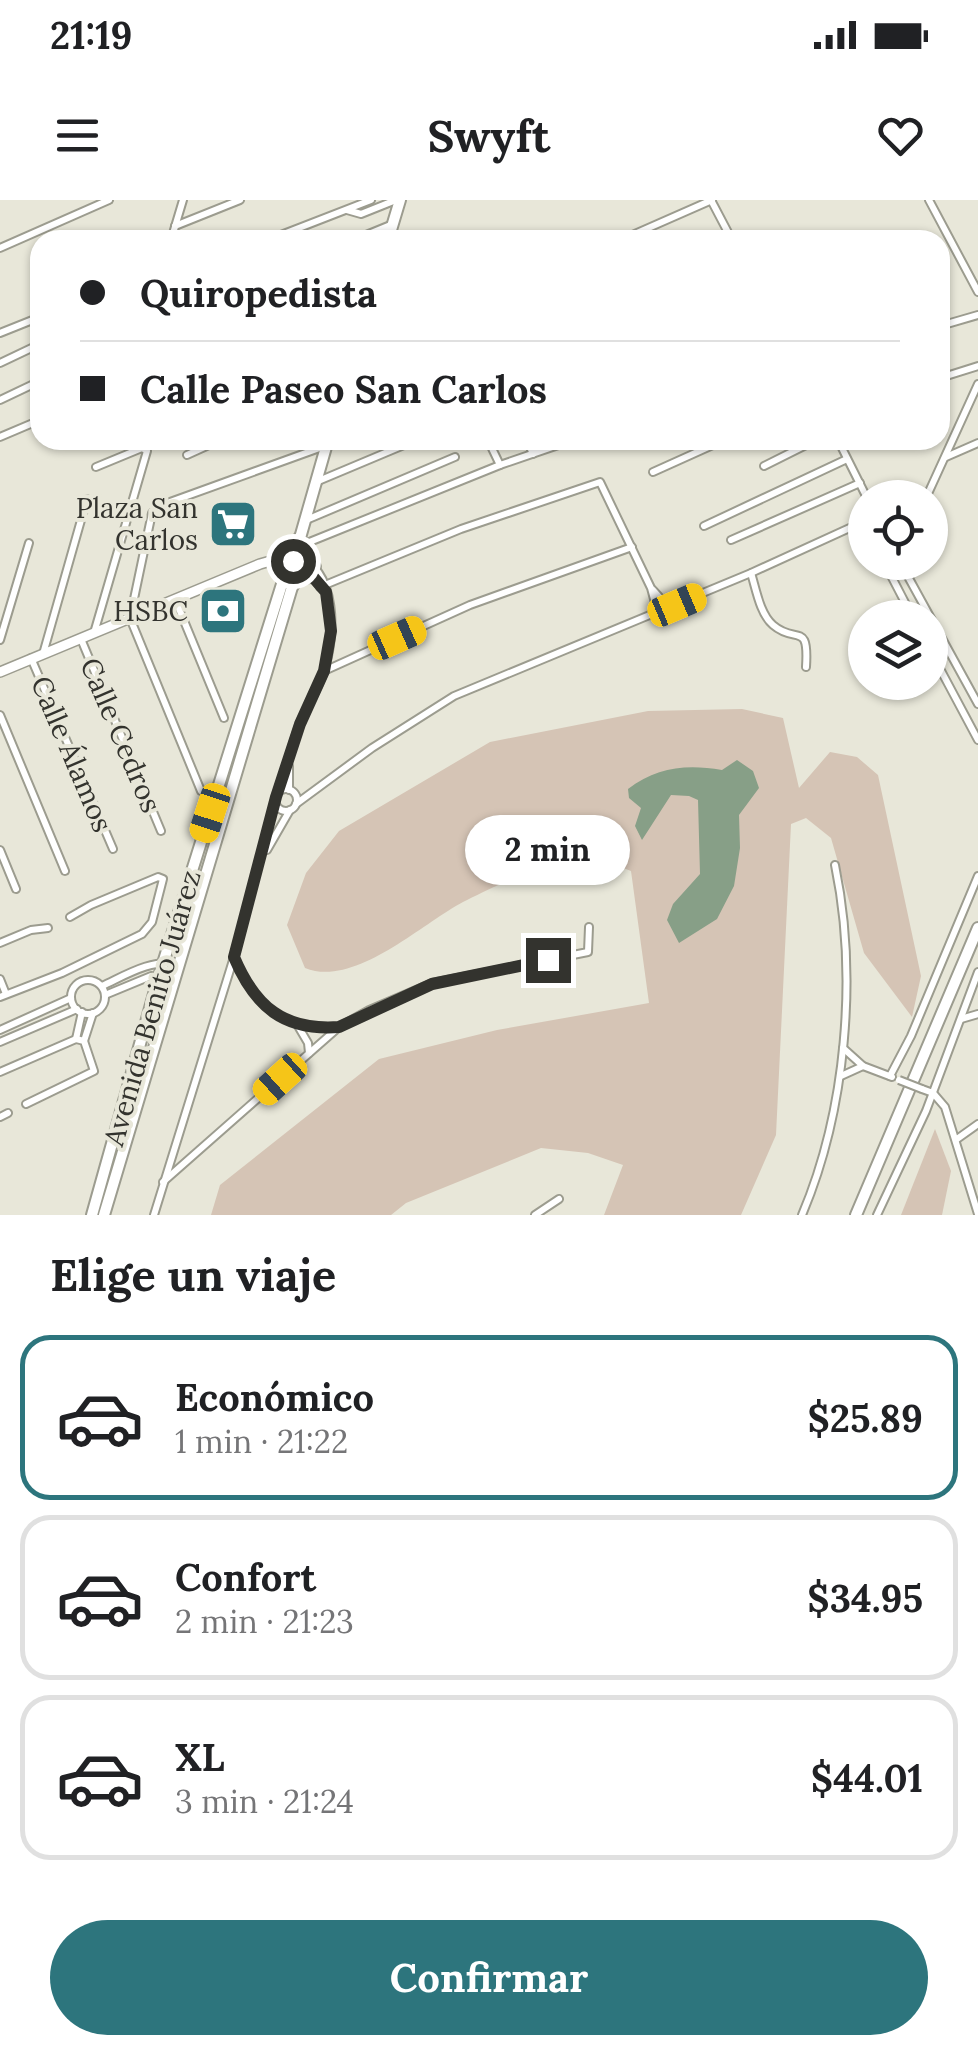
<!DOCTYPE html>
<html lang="es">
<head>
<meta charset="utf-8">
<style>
  :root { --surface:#fff; --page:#f6f6f6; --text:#202124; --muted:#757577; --line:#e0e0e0; --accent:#2d757d }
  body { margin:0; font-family:Lora,serif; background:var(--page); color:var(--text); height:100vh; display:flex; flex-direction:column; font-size:38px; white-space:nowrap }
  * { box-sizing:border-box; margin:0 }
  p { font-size:32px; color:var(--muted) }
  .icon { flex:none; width:55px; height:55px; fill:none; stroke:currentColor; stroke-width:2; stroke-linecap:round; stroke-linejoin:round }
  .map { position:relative; height:1015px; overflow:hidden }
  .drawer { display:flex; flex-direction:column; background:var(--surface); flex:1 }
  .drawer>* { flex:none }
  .top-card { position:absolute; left:30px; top:30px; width:920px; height:220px; border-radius:30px; box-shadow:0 2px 8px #0004; display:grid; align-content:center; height:220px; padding:0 50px; background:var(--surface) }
  .controls { position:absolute; left:848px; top:280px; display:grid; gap:20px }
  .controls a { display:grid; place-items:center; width:100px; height:100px; border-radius:50%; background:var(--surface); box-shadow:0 2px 8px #0004; font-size:50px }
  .end { position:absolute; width:45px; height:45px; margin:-22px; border:12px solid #33332e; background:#fff; box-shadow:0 0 0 5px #fff }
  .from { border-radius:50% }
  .bubble { position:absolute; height:70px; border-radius:35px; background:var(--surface); box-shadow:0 2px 8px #0004; font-size:32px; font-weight:700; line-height:70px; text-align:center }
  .car { position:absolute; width:30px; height:60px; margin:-30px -15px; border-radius:12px; box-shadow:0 0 8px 2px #0007; background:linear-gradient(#f5c518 24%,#345 0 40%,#f5c518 0 76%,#345 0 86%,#f5c518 0) }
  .top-card b { display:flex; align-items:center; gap:35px; height:95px; font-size:38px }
  .top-card b+b { border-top:2px solid var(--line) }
  .top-card i { width:25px; height:25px; background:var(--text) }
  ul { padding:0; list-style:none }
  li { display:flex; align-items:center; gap:30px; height:165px; margin:0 20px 15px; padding:0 30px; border:5px solid var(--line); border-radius:30px }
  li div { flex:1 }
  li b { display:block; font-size:38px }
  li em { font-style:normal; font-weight:700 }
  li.selected { border-color:var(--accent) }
  li>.icon { width:90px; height:90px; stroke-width:1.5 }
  h2 { padding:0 50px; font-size:45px; line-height:120px }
  .cta { display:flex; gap:20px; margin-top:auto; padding:20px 50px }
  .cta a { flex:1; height:115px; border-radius:60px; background:var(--accent); color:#fff; font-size:40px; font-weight:700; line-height:115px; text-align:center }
  .status { display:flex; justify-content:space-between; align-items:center; height:70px; padding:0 50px; background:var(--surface); direction:ltr }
  .status svg { height:28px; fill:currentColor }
  header { display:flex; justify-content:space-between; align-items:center; height:130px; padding:0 50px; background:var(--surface); font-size:45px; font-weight:700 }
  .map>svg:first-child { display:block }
  .green { fill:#d5c4b5 }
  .water { fill:#879f87 }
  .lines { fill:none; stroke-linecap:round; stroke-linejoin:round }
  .minor-casing { stroke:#9c9c8f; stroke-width:10 }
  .tertiary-casing { stroke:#9c9c8f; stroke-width:12 }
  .secondary-casing { stroke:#9c9c8f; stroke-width:14 }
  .minor { stroke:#fff; stroke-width:6 }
  .tertiary { stroke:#fff; stroke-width:9 }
  .secondary { stroke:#fff; stroke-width:10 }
  .minor-bridge-casing { stroke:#9c9c8f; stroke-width:10; stroke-linecap:butt }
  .minor-bridge { stroke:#fff; stroke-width:6 }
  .route { stroke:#33332e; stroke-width:12 }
  .labels { text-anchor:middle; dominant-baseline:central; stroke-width:8; stroke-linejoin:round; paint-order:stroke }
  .poi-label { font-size:28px; fill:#33332e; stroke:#e8e7d9; text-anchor:end }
  .street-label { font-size:28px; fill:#33332e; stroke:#e8e7d9 }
</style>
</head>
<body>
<div class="status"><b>21:19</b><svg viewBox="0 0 49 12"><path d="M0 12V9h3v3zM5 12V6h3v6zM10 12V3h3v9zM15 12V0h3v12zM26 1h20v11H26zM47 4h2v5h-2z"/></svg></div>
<header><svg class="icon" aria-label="menu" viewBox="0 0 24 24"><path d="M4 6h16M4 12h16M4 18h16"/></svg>Swyft<svg class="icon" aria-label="heart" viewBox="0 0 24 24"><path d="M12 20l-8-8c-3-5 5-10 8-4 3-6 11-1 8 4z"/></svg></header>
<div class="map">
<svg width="978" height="1015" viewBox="0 0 978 1015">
  <rect width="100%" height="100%" fill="#e8e7d9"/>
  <g class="green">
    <path d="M742 509 783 518 799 588 830 552 857 557 878 575 921 776 912 817 864 753 831 638 806 618 791 624 776 935 741 1015H604L623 965 588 953 541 948 406 1003 391 1015H211L220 985 379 859 497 830 649 803 631 671C612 663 585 655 563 660 542 664 484 691 463 702 420 725 354 788 305 768L287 725 306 673 339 631 490 542 648 511Z"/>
    <polygon points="935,929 951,971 942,1015 901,1015"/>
  </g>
  <path class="water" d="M737 560 753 571 759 588 739 615 740 648 734 686 717 719 679 743 667 720 673 704 700 674 698 600 689 596 671 595 642 640 635 626 641 608 629 598 628 589C657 567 686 564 722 570Z"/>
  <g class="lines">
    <g class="minor-casing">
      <g id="minor">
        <polyline points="711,0 732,40"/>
        <polyline points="929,0 978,92"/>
        <polyline points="347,10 361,14 396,0"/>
        <polyline points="175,26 240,0"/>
        <polyline points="171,40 183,0"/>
        <polyline points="268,40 371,0"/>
        <polyline points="354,40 393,24"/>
        <polyline points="621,40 712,0"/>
        <polyline points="0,48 109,0"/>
        <polyline points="940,126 978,115"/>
        <polyline points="0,133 40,117"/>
        <polyline points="0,163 40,144"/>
        <polyline points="940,178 978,166"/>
        <polyline points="0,200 40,181"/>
        <polyline points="0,237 40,220"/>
        <polyline points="488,240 500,265"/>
        <polyline points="527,240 533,254"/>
        <polyline points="838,240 867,298"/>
        <polyline points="187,255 220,240"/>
        <polyline points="946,257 978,243"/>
        <polyline points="764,266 816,240"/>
        <polyline points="653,272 724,240"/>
        <polyline points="316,282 416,240"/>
        <polyline points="926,298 978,184"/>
        <polyline points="304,321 455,257"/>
        <polyline points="704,326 847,259"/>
        <polyline points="731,340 860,283"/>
        <polyline points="302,345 500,265 573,240"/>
        <polyline points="293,361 307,370 321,388"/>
        <polyline points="884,362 913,418"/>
        <polyline points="900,362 978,504"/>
        <path d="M751 373C756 389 760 414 773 425 796 445 809 420 806 467"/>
        <polyline points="320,387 461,329 600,282 651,388 655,403 652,413"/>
        <polyline points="653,390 662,400 676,404"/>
        <polyline points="175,399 224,518"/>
        <polyline points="94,433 147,251 142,248 96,267"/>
        <polyline points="81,439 161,631"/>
        <polyline points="0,440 29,343"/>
        <polyline points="930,450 978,540"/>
        <polyline points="43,454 87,299"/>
        <polyline points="31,458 113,649"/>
        <polyline points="324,471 470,405 632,347"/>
        <polyline points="0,515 65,671"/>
        <circle cx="286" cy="600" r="11"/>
        <polyline points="289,590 289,566"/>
        <polyline points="201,591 130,418 152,313 159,306 325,246"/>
        <path d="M277 594C284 572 291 550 298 528 305 508 318 491 324 471 336 435 338 371 296 355"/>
        <polyline points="296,604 372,548 454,496 751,373 854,326 865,328"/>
        <polyline points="0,650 16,689"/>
        <polyline points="267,650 290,610"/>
        <polyline points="0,743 31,730 48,728"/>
        <path d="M234 757C254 806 283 831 338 827"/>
        <polyline points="0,779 6,794"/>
        <circle cx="88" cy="797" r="17"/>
        <path d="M102 786C126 775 151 759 177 764"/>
        <polyline points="105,795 151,776 173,779"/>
        <polyline points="0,797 62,773 142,734 152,722 163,679 158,677 91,705 70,717"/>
        <polyline points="961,819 978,814"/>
        <polyline points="298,826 308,843 309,853"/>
        <polyline points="0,830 71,798"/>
        <polyline points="76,839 82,812"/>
        <polyline points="84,841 93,813"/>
        <polyline points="0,842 77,809"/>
        <polyline points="843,848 863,866 892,877"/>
        <polyline points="0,872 76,839"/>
        <polyline points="841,876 863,866"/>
        <polyline points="890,876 911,836 978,676"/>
        <polyline points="922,889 933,893 945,907 978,1014"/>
        <polyline points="26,904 94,871 84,841 76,839"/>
        <polyline points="0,917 8,913"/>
        <polyline points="957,939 978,924"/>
        <polyline points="163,982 339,827 369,810 432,783 588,752 589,727"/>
        <polyline points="154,1015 234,757 275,600"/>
        <polyline points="535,1015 559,999"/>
        <path d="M802 1015C846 911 858 776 835 665"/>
        <polyline points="877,1015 926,911 978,772"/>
      </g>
    </g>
    <g class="tertiary-casing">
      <polyline id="tertiary" points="0,472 260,364 295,354"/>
    </g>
    <g class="secondary-casing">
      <g id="secondary">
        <polyline points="388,40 400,0"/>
        <polyline points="299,338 315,367"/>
        <polyline points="292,387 299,378 312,377"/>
        <polyline points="92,1015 159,776 282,384 290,373 328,240"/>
        <polyline points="104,1015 292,387 290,374"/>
        <polyline points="856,1015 978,728"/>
      </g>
    </g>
    <use href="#minor" class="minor"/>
    <use href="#tertiary" class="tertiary"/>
    <use href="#secondary" class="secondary"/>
    <g class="minor-bridge-casing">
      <polyline id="minor-bridge" points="899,880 922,889"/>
    </g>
    <use href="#minor-bridge" class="minor-bridge"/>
  </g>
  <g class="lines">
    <path class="route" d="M293 361 307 370 326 392 331 431 324 471 300 524 276 597 234 757C255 807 284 831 339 827L432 784 548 760"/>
  </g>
  <defs>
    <g id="supermarket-square" transform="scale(2.5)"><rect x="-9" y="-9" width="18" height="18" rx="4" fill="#2d757d" stroke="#e8e7d9"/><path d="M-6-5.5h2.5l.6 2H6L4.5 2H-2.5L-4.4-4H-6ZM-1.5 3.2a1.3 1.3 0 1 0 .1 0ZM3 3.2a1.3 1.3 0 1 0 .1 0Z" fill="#fff"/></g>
    <g id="bank-square" transform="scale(2.5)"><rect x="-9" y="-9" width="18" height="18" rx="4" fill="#2d757d" stroke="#e8e7d9"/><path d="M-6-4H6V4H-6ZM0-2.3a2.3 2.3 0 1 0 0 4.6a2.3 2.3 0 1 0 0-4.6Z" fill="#fff"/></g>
  </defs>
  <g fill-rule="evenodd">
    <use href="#supermarket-square" x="233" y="324"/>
    <use href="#bank-square" x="223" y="411"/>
  </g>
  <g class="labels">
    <g class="poi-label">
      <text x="198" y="308">Plaza San<tspan x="198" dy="32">Carlos</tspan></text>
      <text x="188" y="411">HSBC</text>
    </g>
    <g class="street-label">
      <text transform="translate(121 535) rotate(67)">Calle Cedros</text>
      <text transform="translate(72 554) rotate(67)">Calle Álamos</text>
      <text transform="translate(152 808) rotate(-74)">Avenida Benito Juárez</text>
    </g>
  </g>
</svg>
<div class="controls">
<a><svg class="icon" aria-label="locate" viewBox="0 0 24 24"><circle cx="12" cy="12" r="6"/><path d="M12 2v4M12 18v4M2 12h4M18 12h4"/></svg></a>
<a><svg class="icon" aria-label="layers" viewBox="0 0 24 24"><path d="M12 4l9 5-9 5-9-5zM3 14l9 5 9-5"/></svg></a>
</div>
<i class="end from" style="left:293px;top:361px"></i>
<i class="end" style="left:548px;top:760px"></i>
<div class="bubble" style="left:465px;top:615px;width:165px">2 min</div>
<i class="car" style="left:677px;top:405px;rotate:67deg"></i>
<i class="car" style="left:397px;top:438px;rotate:66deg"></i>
<i class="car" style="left:210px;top:613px;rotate:198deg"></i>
<i class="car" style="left:280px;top:879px;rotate:228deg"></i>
<div class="top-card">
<b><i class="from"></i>Quiropedista</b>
<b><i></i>Calle Paseo San Carlos</b>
</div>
</div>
<section class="drawer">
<h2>Elige un viaje</h2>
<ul>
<li class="selected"><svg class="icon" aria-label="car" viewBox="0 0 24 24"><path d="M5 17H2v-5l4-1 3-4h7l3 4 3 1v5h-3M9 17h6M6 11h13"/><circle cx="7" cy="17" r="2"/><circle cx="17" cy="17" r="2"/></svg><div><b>Económico</b><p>1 min · 21:22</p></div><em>$25.89</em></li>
<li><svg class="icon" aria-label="car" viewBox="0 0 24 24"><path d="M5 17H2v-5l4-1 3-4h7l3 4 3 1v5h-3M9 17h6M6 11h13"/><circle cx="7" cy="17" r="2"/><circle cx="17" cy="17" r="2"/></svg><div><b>Confort</b><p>2 min · 21:23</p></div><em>$34.95</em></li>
<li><svg class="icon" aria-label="car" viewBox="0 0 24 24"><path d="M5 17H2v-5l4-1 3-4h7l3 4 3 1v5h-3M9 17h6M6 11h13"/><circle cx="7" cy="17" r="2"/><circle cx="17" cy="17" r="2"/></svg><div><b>XL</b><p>3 min · 21:24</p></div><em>$44.01</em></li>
</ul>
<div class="cta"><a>Confirmar</a></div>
</section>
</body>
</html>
